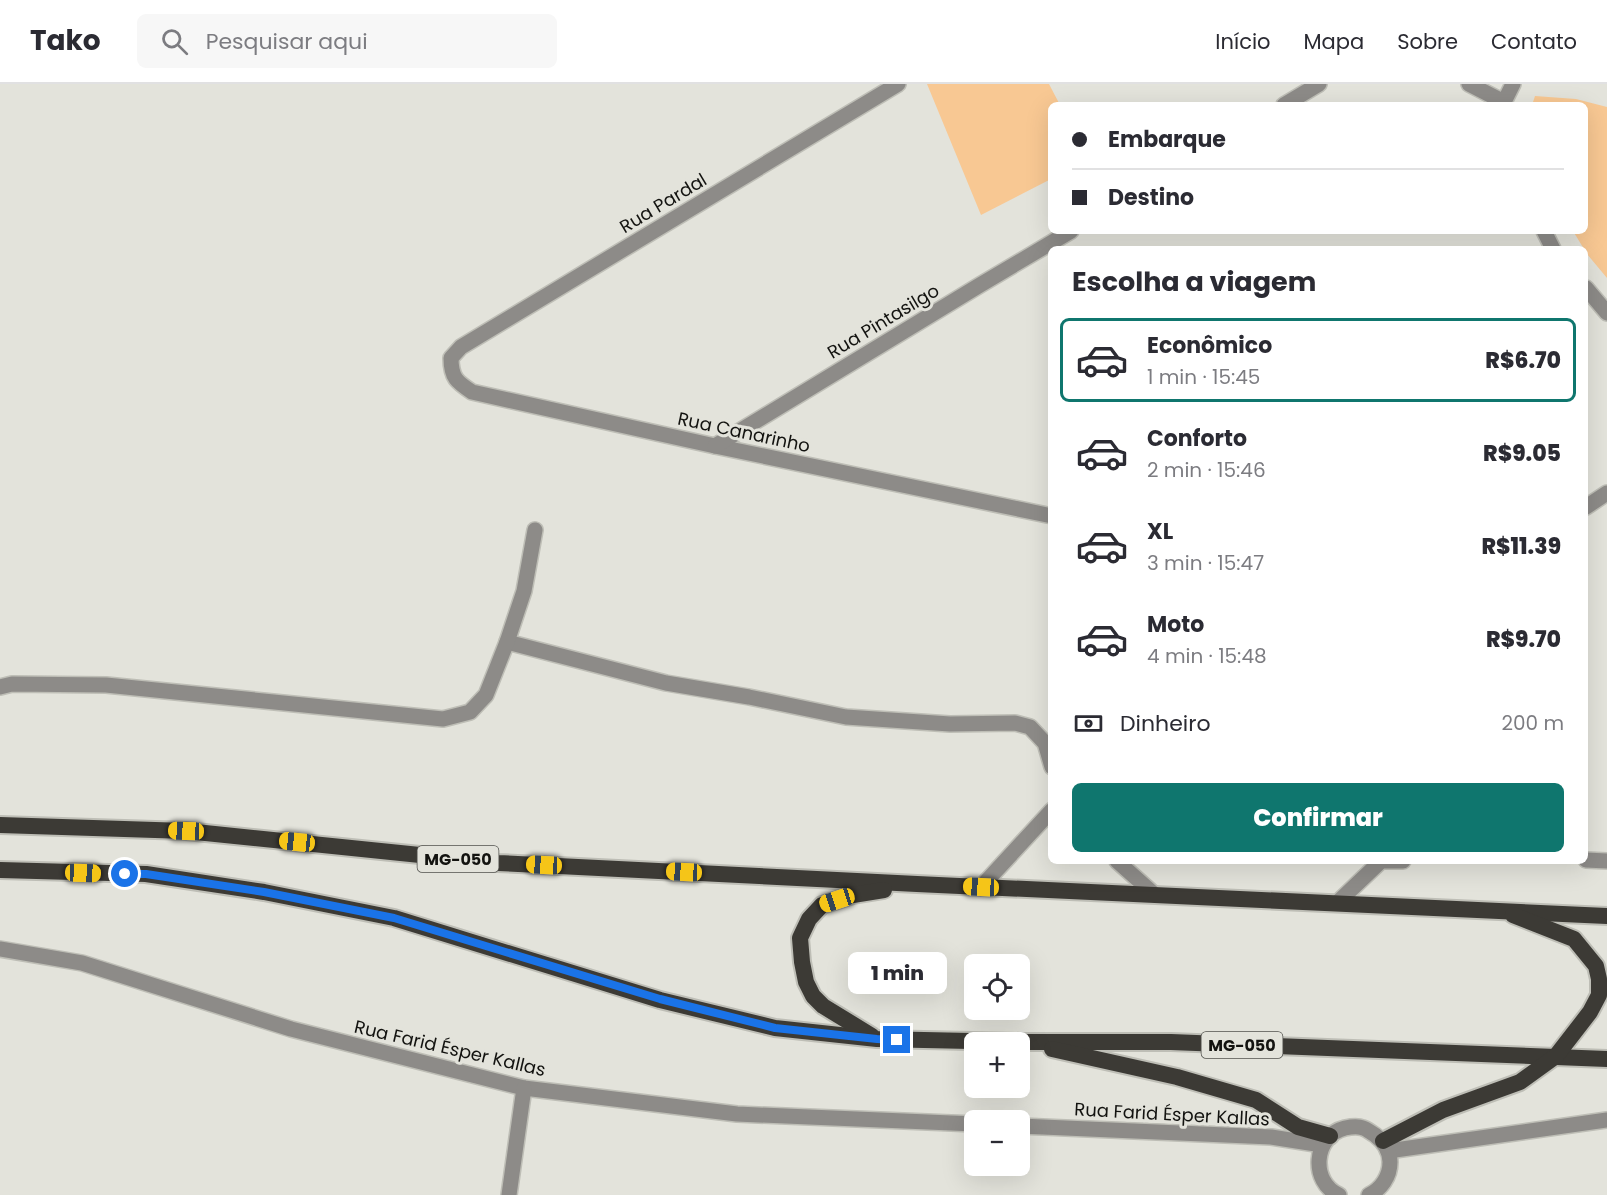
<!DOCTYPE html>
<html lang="pt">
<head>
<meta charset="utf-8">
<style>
  :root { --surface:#fff; --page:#f7f7f7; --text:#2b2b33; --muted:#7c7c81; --line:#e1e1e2; --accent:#0f766e }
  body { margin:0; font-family:Poppins,sans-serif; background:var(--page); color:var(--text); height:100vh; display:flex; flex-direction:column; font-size:22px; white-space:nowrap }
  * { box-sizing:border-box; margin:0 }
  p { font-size:20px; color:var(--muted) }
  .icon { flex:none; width:33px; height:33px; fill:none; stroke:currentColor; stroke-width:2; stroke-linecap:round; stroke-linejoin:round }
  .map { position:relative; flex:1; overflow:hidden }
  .details { position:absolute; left:1048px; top:162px; width:540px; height:618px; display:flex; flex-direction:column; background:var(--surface); border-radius:9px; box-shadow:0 6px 24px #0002 }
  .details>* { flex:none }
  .top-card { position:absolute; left:1048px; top:18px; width:540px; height:132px; border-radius:9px; box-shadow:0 6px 24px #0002; display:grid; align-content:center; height:132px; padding:0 24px; background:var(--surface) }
  .controls { position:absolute; left:964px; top:870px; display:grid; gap:12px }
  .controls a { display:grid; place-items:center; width:66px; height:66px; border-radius:9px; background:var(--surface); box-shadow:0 6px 24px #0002; font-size:30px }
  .end { position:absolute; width:27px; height:27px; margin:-14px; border:8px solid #1a73e8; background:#fff; box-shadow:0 0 0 3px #fff }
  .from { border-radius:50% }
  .bubble { position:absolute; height:42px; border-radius:9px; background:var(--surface); box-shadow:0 6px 24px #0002; font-size:20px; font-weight:800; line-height:42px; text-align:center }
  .car { position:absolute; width:18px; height:36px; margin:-18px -9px; border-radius:8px; box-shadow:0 0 4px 2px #0007; background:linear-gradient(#f5c518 24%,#345 0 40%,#f5c518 0 76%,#345 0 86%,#f5c518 0) }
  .top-card b { display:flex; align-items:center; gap:21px; height:57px; font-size:22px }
  .top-card b+b { border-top:2px solid var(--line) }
  .top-card i { width:15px; height:15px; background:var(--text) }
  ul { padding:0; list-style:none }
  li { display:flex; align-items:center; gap:18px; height:84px; margin:0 12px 9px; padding:0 12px; border:3px solid transparent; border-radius:9px }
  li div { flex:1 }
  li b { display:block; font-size:22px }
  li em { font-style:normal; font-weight:800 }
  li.current { border-color:var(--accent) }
  li>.icon { width:54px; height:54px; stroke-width:1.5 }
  h2 { padding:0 24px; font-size:27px; line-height:72px }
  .pay { display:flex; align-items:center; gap:15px; height:66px; padding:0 24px; font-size:22px }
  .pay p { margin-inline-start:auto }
  .primary-button { display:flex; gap:12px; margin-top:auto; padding:12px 24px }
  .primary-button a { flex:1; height:69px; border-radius:9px; background:var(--accent); color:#fff; font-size:24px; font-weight:800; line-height:69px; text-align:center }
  header { display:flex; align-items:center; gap:36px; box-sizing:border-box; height:84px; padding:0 30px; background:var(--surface); border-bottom:2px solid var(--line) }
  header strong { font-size:28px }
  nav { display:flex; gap:33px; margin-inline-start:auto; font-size:21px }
  .search { width:420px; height:54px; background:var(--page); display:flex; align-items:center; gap:15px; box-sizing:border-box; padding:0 21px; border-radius:9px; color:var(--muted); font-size:22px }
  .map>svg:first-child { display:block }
  .green { fill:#f8c893 }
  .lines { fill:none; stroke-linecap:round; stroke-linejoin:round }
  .service-casing { stroke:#bebeb6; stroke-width:18 }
  .minor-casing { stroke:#bebeb6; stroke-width:18 }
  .trunk-casing { stroke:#bebeb6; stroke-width:20 }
  .service { stroke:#8d8b88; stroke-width:15 }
  .minor { stroke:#8d8b88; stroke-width:15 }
  .trunk { stroke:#3c3a35; stroke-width:16 }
  .route { stroke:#1a73e8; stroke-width:8 }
  .labels { text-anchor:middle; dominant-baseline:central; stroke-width:6; stroke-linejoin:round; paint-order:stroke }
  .shield { fill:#e3e3db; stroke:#51514d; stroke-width:1.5 }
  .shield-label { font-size:16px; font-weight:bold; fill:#131310 }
  .street-label { font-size:18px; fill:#131310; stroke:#e3e3db }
</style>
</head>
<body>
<header>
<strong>Tako</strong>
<div class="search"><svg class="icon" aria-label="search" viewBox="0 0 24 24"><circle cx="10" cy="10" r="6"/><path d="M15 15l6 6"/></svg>Pesquisar aqui</div>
<nav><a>Início</a><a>Mapa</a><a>Sobre</a><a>Contato</a></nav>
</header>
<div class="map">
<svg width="1607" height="1111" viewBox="0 0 1607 1111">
  <rect width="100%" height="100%" fill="#e3e3db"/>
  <g class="green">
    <polygon points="927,0 1049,0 1060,21 1052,21 1051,95 981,131"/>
    <polygon points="1535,12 1576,15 1607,23 1607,194 1587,170 1586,165 1584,165 1573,147 1586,147 1586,21 1532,21"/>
  </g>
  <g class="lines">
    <g class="service-casing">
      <g id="service">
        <polyline points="507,558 666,599 749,613 846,633 950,640 1015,639 1030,643 1045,659 1052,683"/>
        <polyline points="0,603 12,600 106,601 443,635 470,628 486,611 507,558 524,507 535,446"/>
        <polyline points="1117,777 1155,811"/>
        <polyline points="981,803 1052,726"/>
      </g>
    </g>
    <g class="minor-casing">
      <g id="minor">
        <path d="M898 0 461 263 451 274C451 294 457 298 472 308L715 362 1052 432"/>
        <polyline points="1469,0 1504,18 1504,21"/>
        <polyline points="1504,18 1513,0"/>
        <polyline points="1284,21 1319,0"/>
        <polyline points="1544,147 1553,165"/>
        <polyline points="1586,204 1607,229"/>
        <polyline points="715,362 980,201 1071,147"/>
        <polyline points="1586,423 1607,409"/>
        <polyline points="1586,776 1607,777"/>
        <polyline points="1337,819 1381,777 1403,777"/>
        <polyline points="0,865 82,879 291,945 524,1004 737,1030 975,1040"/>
        <polyline points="1020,1042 1271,1053 1322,1061"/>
        <polyline points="1388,1067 1607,1036"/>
        <polyline points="509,1111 524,1004"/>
        <path d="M1339 1111C1310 1098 1313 1052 1345 1044 1350 1043 1358 1042 1363 1044 1367 1045 1371 1049 1375 1051 1384 1058 1390 1066 1390 1078 1390 1093 1381 1105 1369 1111"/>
      </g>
    </g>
    <g class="trunk-casing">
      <g id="trunk">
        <polyline points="0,741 186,747 498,779 917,800 1607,832"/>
        <polyline points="0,786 146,790 264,808 394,834 660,916 775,944 877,955 1022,958 1171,958 1607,975"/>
        <polyline points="872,952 823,922 813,912 806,898 802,878 800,854 809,835 822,821 853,811 884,806"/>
        <polyline points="1052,965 1177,993 1256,1016 1298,1043 1330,1052"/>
        <polyline points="1383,1057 1443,1026 1520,998 1556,972 1590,928 1599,911 1599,895 1596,882 1574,855 1513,831"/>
      </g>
    </g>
    <use href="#service" class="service"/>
    <use href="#minor" class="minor"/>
    <use href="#trunk" class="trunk"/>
  </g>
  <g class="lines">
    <polyline class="route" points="125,790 146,790 264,808 394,834 660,915 775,944 877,955 897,956"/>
  </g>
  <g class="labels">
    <g class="shield">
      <rect x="417.5" y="762" width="81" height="26" rx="4.5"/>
      <rect x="1201.5" y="948" width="81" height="26" rx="4.5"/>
    </g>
    <g class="shield-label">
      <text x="458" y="775">MG-050</text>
      <text x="1242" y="961">MG-050</text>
    </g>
    <g class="street-label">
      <text transform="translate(663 119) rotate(-31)">Rua Pardal</text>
      <text transform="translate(883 237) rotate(-31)">Rua Pintasilgo</text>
      <text transform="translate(744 348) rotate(12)">Rua Canarinho</text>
      <text transform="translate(450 964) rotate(13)">Rua Farid Ésper Kallas</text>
      <text transform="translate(1172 1030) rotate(3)">Rua Farid Ésper Kallas</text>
    </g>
  </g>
</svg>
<div class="controls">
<a><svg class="icon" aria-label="locate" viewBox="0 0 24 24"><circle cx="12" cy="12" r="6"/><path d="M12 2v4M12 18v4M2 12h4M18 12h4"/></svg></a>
<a>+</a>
<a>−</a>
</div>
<i class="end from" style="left:125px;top:790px"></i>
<i class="end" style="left:897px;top:956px"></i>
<div class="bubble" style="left:848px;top:868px;width:99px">1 min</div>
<i class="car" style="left:186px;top:747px;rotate:272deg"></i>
<i class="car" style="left:297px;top:758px;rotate:276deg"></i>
<i class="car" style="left:544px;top:781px;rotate:273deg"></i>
<i class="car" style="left:684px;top:788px;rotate:273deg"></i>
<i class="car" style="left:83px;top:789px;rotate:92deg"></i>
<i class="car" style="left:981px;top:803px;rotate:273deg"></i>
<i class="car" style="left:837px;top:816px;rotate:252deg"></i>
<div class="top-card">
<b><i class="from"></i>Embarque</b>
<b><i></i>Destino</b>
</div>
<section class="details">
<h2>Escolha a viagem</h2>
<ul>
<li class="current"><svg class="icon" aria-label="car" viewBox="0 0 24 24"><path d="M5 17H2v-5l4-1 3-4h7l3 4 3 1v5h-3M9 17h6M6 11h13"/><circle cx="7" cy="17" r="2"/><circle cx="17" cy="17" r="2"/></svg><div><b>Econômico</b><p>1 min · 15:45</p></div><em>R$6.70</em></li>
<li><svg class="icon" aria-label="car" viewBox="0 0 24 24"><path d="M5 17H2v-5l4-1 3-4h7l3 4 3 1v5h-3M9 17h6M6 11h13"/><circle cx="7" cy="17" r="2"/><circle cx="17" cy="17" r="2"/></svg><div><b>Conforto</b><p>2 min · 15:46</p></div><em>R$9.05</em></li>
<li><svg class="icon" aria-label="car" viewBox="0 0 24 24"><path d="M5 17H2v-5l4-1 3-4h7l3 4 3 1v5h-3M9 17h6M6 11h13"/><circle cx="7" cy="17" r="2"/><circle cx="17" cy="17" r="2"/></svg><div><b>XL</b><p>3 min · 15:47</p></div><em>R$11.39</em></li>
<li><svg class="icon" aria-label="car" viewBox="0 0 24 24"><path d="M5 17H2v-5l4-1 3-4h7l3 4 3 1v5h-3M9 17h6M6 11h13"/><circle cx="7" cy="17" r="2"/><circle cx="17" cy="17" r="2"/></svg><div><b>Moto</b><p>4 min · 15:48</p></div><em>R$9.70</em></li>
</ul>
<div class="pay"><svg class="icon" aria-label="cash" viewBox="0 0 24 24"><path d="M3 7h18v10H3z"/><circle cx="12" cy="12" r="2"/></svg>Dinheiro<p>200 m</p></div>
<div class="primary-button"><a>Confirmar</a></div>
</section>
</div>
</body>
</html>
